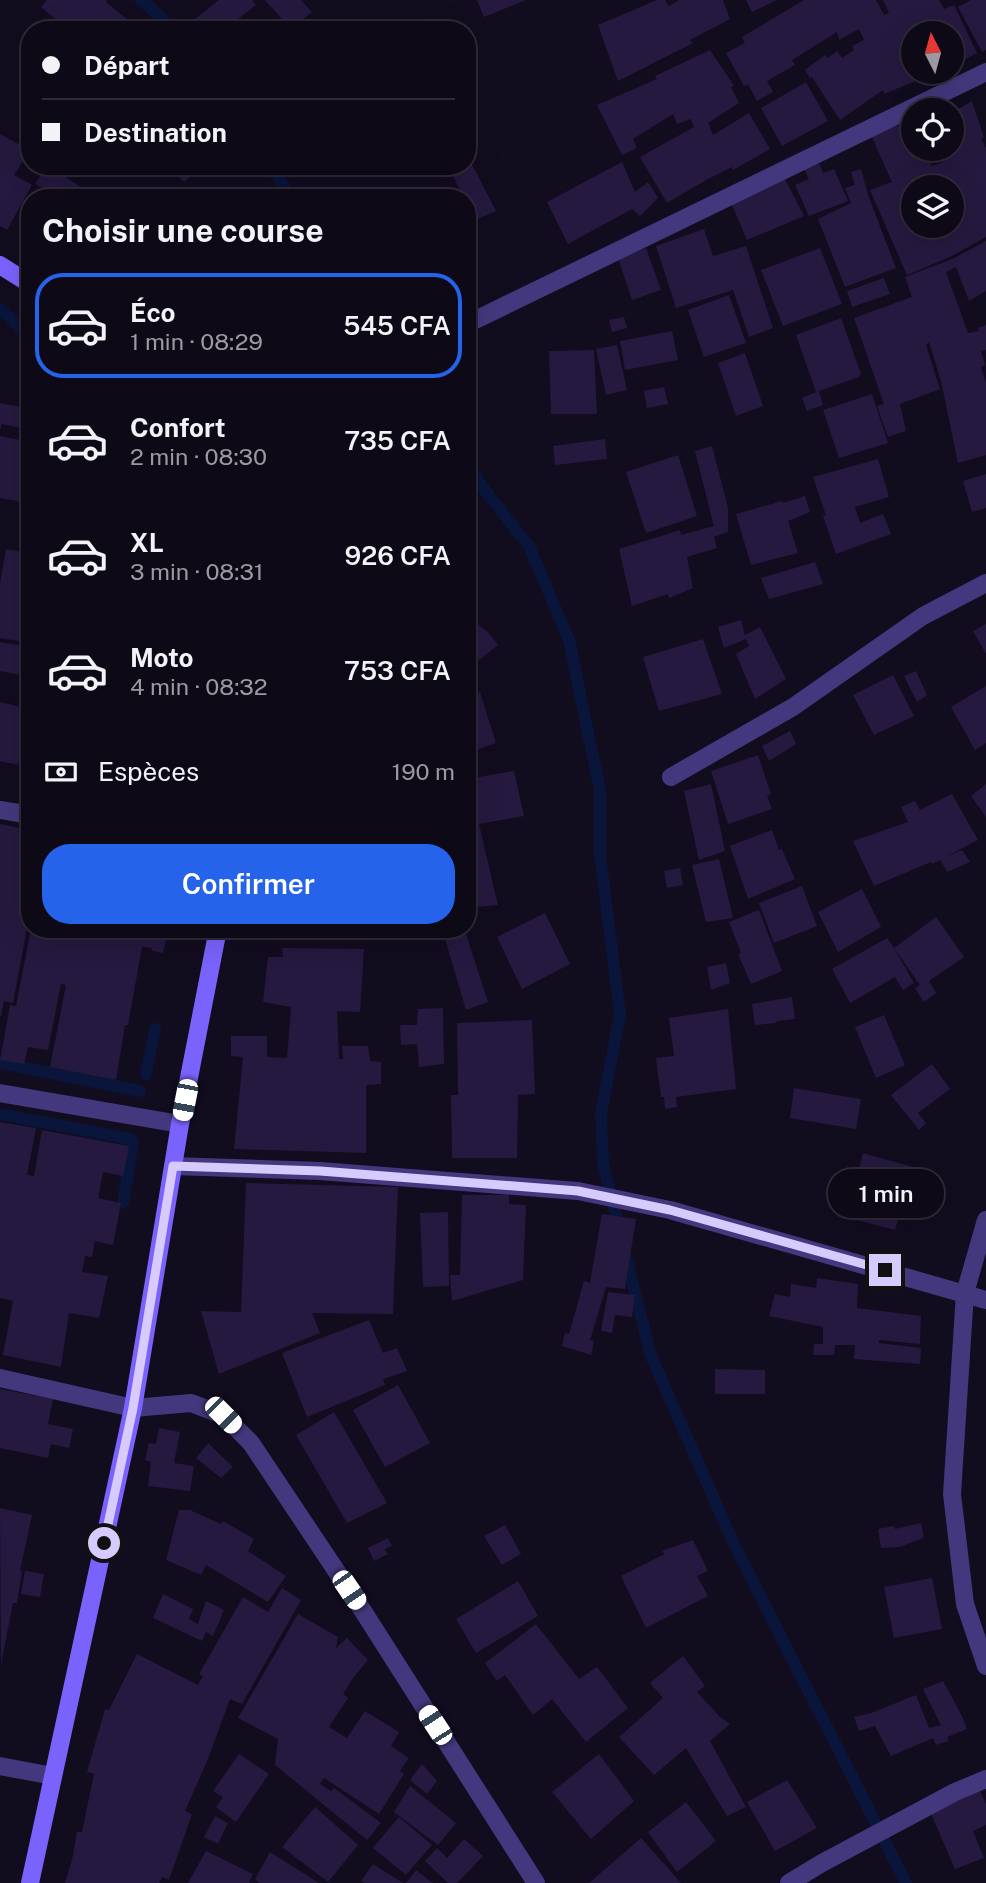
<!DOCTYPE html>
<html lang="fr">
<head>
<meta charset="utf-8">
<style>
  :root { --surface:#0e0917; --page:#1c1724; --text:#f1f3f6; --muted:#9b9aa1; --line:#2e2a36; --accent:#2563eb }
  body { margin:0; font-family:"Public Sans",sans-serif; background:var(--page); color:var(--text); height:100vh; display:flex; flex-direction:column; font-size:26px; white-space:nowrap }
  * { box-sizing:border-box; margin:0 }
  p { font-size:23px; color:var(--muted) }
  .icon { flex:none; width:38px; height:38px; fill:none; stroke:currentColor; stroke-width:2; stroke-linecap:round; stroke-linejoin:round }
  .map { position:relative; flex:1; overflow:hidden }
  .panel { position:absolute; left:21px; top:189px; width:455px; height:749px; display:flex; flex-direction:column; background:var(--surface); border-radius:28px; box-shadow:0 7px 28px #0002,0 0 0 2px var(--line) }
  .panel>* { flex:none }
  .banner { position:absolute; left:21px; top:21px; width:455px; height:154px; border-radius:28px; box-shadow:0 7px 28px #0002,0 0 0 2px var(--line); display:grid; align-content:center; height:154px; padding:0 21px; background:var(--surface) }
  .needle { width:46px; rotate:354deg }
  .tools { position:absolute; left:901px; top:21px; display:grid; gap:14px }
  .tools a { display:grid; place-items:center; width:63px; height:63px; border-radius:50%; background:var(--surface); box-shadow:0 7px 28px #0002,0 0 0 2px var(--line); font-size:35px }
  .end { position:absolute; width:32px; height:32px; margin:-16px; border:9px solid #d7cbfe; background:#111; box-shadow:0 0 0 4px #111 }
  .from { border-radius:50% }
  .bubble { position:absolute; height:49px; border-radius:24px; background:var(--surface); box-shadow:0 7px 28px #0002,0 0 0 2px var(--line); font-size:23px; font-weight:600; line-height:49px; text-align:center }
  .car { position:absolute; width:21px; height:42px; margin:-21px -10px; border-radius:9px; box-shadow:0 0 5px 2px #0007; background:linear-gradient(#fff 24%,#345 0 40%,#fff 0 76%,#345 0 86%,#fff 0) }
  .banner b { display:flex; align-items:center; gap:24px; height:66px; font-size:26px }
  .banner b+b { border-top:2px solid var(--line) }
  .banner i { width:18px; height:18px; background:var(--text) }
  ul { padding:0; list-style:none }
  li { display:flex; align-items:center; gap:21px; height:105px; margin:0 14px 10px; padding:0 7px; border:4px solid transparent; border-radius:28px }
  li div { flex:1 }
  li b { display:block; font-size:26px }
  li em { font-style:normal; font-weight:600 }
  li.active { border-color:var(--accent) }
  li>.icon { width:63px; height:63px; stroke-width:1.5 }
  h2 { padding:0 21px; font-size:32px; line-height:84px }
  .pay { display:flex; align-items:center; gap:18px; height:77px; padding:0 21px; font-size:26px }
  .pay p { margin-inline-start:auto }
  .cta { display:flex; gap:14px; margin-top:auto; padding:14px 21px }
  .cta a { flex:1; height:80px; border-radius:28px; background:var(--accent); color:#fff; font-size:28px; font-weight:600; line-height:80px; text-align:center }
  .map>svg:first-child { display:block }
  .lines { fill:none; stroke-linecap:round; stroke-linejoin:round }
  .stream { stroke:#09153b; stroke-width:12 }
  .building { fill:#25193f; fill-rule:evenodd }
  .street { stroke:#43387d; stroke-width:18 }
  .secondary { stroke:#7a63fd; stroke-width:18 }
  .route { stroke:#d7cbfe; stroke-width:9 }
</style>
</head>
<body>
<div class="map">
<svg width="986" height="1883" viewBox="0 0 986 1883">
  <rect width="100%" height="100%" fill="#120c1f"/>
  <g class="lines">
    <g class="stream">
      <polyline points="141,0 162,18 172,30"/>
      <polyline points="271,166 291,198"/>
      <polyline points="0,309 30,336"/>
      <polyline points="467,464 489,496 529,546 569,640 600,791 600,855 620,1014 601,1113 603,1163 620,1232"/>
      <polyline points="0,1063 140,1091"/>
      <polyline points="146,1074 155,1029"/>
      <polyline points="0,1114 131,1139"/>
      <polyline points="123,1203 133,1142"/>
      <polyline points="625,1253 651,1356 734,1544 906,1883"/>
    </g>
  </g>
  <g class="building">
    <polygon points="47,0 107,0 106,2 140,30 69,30 41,7"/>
    <polygon points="219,0 252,0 256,5 224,30 196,30 190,23"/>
    <polygon points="265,0 301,0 312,12 291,29"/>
    <polygon points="477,0 526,0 484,17"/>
    <polygon points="657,0 665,0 669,6 679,0 723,0 730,19 690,40 693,43 618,81 598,25"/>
    <polygon points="746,0 777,0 752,12"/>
    <polygon points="804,0 876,0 884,15 889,13 883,0 939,0 944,9 954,5 977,53 952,66 952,33 914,33 913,30 908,32 914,44 914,72 926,72 928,76 884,94 883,90 840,120 812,77 810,78 805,70 825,55 828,58 837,51 842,58 854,50 852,46 864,40 859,29 839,40 837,32 792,60 795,65 767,81 773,92 757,101 748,84 744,86 726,53 745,43 742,37"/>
    <polygon points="971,0 986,0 986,50 982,52 958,7"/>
    <polygon points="710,50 734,86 731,87 739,103 708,123 713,135 749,113 770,149 733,170 732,167 708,179 667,203 640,157 694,127 691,119 677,124 673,114 633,139 637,148 622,155 597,105 657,79 655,76"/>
    <polygon points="806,82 828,121 782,146 761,108"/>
    <path d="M972 101 984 137 981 139 986 148V237L950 257 907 275 870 190 892 182 871 135 911 121 914 126V149H924L932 166 943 162 937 149H952V113ZM914 187H952V226H914Z"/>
    <polygon points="0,134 30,150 14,175 32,185 7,230 0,226"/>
    <polygon points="467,155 496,211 475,220 467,204 467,198 464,198 448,166 467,166"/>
    <polygon points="622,162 635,192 648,182 658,198 640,216 632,209 568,244 547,202"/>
    <polygon points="819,163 823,173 834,169 848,201 809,216 795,185 809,179 804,169"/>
    <polygon points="47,166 48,166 98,198 41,198 46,190 35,184"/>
    <polygon points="163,166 204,166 184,182 171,169 168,172"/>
    <polygon points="861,169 868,195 896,268 845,287 818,219 851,203 845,188 855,185 851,172"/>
    <polygon points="785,179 804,216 747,240 731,203"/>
    <polygon points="704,229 713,256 746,246 773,328 749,337 733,290 676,308 656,246"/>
    <polygon points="986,241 986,291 969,301 956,267 946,272 968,333 979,331 978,328 986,325 986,350 981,351 985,365 981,367 986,383 986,455 958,463 941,381 929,342 926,345 940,389 900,404 906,431 888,437 877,406 884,404 854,318 912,297 905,277 952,259"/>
    <polygon points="646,248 661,290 632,300 618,258"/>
    <polygon points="820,248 842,304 783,326 761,270"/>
    <polygon points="884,278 890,294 852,307 847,291"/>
    <polygon points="729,295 746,343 704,357 688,310"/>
    <polygon points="624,317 627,328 612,332 609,320"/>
    <polygon points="841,318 861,374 859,377 819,391 823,405 807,411 802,398 816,392 796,335"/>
    <polygon points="672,331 678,360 625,370 620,341"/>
    <polygon points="617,345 627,390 606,395 596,349"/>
    <polygon points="594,350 597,414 551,414 549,351"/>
    <polygon points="745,353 763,406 736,416 718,363"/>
    <polygon points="664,387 668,404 647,408 644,391"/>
    <polygon points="872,394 888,443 839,458 823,410"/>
    <polygon points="0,403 30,409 30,430 2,424 0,430"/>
    <polygon points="0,436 30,442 30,503 0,498"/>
    <polygon points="605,439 607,459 555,465 553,446"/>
    <polygon points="712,446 728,508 728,532 714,537 717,548 687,557 693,588 669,598 668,594 632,606 619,549 680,530 681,535 714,526 695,451"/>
    <polygon points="678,455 697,516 646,533 626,472"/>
    <polygon points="878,459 889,497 855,507 860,523 883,514 891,534 836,554 823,516 826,515 813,477"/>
    <polygon points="986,474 986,508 972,512 963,481"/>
    <polygon points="805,496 810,512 788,521 798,553 751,565 736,514 782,501 783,503"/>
    <polygon points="6,549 30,553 30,643 0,638 0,584"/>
    <polygon points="815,562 823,584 769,599 761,578"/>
    <polygon points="469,617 488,632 498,645 467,670 467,618"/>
    <polygon points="741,620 745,635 760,627 786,679 755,699 736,654 749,646 746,639 724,648 718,627"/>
    <polygon points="986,624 986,654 973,631"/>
    <polygon points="703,639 722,694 659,711 643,657"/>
    <polygon points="0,642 30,647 30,677 0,671"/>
    <polygon points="916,671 927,695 917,702 904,676"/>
    <polygon points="893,675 914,716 874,735 853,695"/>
    <polygon points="986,686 986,743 975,750 951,707"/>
    <polygon points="480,692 496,743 467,753 467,696"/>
    <polygon points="0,702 30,709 18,765 0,761"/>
    <polygon points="790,731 796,744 769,761 762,746"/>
    <polygon points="758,755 771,794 767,796 772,809 728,824 711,771"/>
    <polygon points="514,771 524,816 479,824 498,905 467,908 467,867 473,867 471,862 467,862 467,779"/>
    <polygon points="711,784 725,851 699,860 684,791"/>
    <polygon points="986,784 986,817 971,796"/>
    <polygon points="952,794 978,840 932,864 931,862 874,886 853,841 908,822 901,807 915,801 920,810"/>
    <polygon points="0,824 30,830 30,912 13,1003 4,1001 1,1016 0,1016"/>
    <polygon points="772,830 779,850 782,849 795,879 748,899 730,846"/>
    <polygon points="962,850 970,862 947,872 940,859"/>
    <polygon points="719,859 733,918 706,922 692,865"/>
    <polygon points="680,868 683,885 667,888 664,871"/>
    <polygon points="802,886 817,926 774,943 759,903"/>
    <polygon points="862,889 881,927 838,952 818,912"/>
    <polygon points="759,910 782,971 751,984 738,954 741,953 729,922"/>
    <polygon points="545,913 570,964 522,989 497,937"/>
    <polygon points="936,917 964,957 929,981 936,993 924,1002 915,988 920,985 894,948 914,983 903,990 895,977 850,1003 832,969 887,938 894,948"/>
    <polygon points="31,929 146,929 145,933 167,936 163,953 152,951 152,948 142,947 128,1025 125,1025 116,1080 50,1067 66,985 61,984 48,1050 28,1047 24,1064 0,1060 10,1005 16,1006"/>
    <polygon points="275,929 410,929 410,931 276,939"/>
    <polygon points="466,934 488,1002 466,1010 445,939"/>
    <polygon points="282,948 364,949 360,1012 337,1011 339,1059 343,1059 342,1046 368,1046 370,1061 381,1062 381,1084 366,1085 366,1153 234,1149 243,1057 231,1056 231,1036 267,1036 267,1057 287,1058 291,1007 263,1002 268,957 283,957"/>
    <polygon points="726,963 730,983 711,990 707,967"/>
    <polygon points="792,997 795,1019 777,1021 776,1023 755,1025 752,1004"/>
    <polygon points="443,1008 444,1064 419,1067 417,1044 401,1045 400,1025 417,1025 418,1009"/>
    <polygon points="728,1009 736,1089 676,1097 677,1107 665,1109 664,1097 661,1097 656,1058 674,1056 669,1018"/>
    <polygon points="884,1015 905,1065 876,1078 855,1027"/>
    <polygon points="532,1020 535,1094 518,1095 517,1158 452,1158 451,1095 458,1095 457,1023"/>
    <polygon points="932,1064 950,1089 918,1113 926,1123 919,1130 891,1095"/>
    <polygon points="794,1088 861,1099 856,1129 790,1118"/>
    <polygon points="0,1122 36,1128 27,1175 34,1176 42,1130 129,1146 123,1176 103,1172 98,1198 121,1203 113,1245 95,1241 92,1257 85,1256 82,1272 108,1276 99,1318 69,1313 61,1367 3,1355 13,1301 0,1298"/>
    <polygon points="863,1153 913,1167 895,1230 846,1217"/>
    <polygon points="246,1183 398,1187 393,1314 312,1313 320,1333 219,1374 201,1311 241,1312"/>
    <polygon points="462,1195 509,1195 509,1204 526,1205 523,1280 452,1301 450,1275 460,1275"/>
    <polygon points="448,1212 449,1286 423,1287 420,1213"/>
    <polygon points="602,1214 636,1219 625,1289 606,1287 590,1340 594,1341 591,1355 562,1346 565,1333 569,1334 584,1281 590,1283"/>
    <polygon points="817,1278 858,1284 857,1308 921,1316 920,1344 879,1340 879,1343 921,1348 920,1364 854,1359 855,1345 835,1345 834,1355 813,1355 814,1344 823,1344 823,1327 769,1316 775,1294 790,1297 791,1284 816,1288"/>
    <polygon points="608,1292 635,1295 632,1317 615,1315 612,1333 601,1331"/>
    <polygon points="369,1320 383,1353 397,1348 407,1371 383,1379 385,1385 307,1417 282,1353"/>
    <polygon points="715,1369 765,1370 765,1394 715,1394"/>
    <polygon points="398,1385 430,1443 385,1467 353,1410"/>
    <polygon points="0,1389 53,1399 48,1424 73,1429 69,1448 51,1444 48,1458 0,1448"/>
    <polygon points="334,1412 387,1503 347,1523 296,1435"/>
    <polygon points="159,1428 180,1432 174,1463 194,1466 190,1491 148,1486 151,1462 145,1460 149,1443 156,1444"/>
    <polygon points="208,1443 233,1467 221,1478 196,1458"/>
    <polygon points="0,1508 32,1515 20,1571 22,1571 17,1603 13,1603 1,1664"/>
    <polygon points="179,1510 190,1510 221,1524 223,1521 254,1539 248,1551 286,1576 268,1602 206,1565 201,1575 166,1560"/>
    <polygon points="921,1523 924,1538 899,1547 881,1548 878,1529 894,1526 895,1529"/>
    <polygon points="505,1525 521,1554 502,1565 484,1536"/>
    <polygon points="388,1538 392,1546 385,1549 388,1554 374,1561 368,1548"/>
    <polygon points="693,1540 708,1571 697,1576 708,1596 646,1628 621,1576 665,1554 662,1551"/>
    <polygon points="25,1571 44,1574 40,1597 21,1594"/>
    <polygon points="932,1578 942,1629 894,1638 884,1587"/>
    <polygon points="518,1581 538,1616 476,1653 456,1619"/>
    <polygon points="282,1588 301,1600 242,1704 230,1699 208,1759 185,1811 192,1814 169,1880 162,1877 159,1883 65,1883 72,1860 77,1832 82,1832 94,1774 87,1772 105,1709 109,1710 137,1654 198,1685 203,1676 199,1674 243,1597 268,1612"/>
    <polygon points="163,1594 193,1609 189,1619 198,1624 206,1601 224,1610 213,1636 206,1632 202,1641 153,1618"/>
    <polygon points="298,1614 338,1637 336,1648 347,1638 368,1660 353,1678 343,1694 348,1698 329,1727 347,1738 365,1711 399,1732 391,1746 409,1758 400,1771 404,1774 379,1814 324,1778 320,1784 331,1791 334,1788 381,1823 367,1840 275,1765 278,1739 238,1718"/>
    <polygon points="536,1624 579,1679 597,1667 628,1708 586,1742 552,1699 533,1715 505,1675 497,1681 485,1663"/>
    <polygon points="683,1656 705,1686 697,1692 720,1717 730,1724 710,1741 746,1807 727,1816 686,1748 654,1775 619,1737 663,1698 650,1683"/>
    <polygon points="943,1681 962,1716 967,1729 947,1737 949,1741 936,1745 933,1738 891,1756 875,1726 859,1731 854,1717 871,1713 916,1695 929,1728 941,1725 923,1689"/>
    <polygon points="239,1754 269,1774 236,1822 216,1807 223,1797 213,1791"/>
    <polygon points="599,1754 634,1801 591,1839 552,1792"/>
    <polygon points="422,1764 437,1781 427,1794 410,1780"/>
    <polygon points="787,1780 817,1828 775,1851 747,1802"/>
    <polygon points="410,1786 456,1823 438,1845 394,1812"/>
    <polygon points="979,1789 986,1804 986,1825 973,1831 984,1858 955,1869 929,1809"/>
    <polygon points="686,1802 716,1841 677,1872 648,1832"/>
    <polygon points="315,1807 358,1845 328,1882 282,1847"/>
    <polygon points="215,1816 228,1823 218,1844 204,1837"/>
    <polygon points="399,1817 432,1845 406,1875 373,1848"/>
    <polygon points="641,1838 681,1883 589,1883"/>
    <polygon points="464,1839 483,1856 457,1883 448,1883 425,1861 437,1848 447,1858"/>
    <polygon points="206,1851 253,1874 249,1883 188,1883"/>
    <polygon points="270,1852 319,1883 259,1883 255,1879"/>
    <polygon points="373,1864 403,1883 365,1883 361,1881"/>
    <polygon points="416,1870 433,1883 406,1883"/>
  </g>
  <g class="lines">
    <g class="street">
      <polyline points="467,324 986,72"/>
      <polyline points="671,777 793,707 923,616 986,583"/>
      <polyline points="0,810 30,815"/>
      <polyline points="0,1093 180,1124"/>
      <polyline points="173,1166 320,1171 578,1191 670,1210 986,1300"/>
      <polyline points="986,1220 965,1293 952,1494 965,1604 986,1666"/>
      <polyline points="0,1378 133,1408 191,1403 223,1415 251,1443 363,1611 536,1883"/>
      <polyline points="0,1766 53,1776"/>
      <polyline points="789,1883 822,1863 955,1792 986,1779"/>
    </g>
    <g class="secondary">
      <polyline points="0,265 30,284"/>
      <polyline points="30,1883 133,1408 180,1124 218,929"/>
    </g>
  </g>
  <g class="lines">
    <polyline class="route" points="104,1543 133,1408 173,1166 320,1171 578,1191 670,1210 885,1270"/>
  </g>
</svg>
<div class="tools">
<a><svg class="needle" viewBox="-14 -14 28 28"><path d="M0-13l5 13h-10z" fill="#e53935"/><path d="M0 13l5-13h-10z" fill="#9b9aa1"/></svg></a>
<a><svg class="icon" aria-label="locate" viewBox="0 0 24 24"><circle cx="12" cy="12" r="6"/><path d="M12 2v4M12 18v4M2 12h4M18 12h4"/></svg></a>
<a><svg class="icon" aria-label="layers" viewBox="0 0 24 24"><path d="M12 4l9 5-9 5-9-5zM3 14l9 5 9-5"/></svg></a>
</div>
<i class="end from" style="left:104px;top:1543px"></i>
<i class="end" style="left:885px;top:1270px"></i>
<div class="bubble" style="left:828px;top:1169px;width:116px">1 min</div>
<i class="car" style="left:185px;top:1100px;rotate:191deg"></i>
<i class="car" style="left:223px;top:1415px;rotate:135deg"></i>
<i class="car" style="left:349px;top:1590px;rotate:146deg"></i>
<i class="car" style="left:435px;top:1725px;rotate:327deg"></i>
<div class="banner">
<b><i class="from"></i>Départ</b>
<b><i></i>Destination</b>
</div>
<section class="panel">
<h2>Choisir une course</h2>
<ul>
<li class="active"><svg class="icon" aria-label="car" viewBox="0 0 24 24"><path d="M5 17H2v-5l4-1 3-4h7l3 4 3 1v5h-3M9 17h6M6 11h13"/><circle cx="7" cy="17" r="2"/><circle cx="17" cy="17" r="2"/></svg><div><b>Éco</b><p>1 min · 08:29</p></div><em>545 CFA</em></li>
<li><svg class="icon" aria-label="car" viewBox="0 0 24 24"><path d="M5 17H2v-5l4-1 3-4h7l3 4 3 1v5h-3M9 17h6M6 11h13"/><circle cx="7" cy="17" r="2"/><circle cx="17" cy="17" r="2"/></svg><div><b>Confort</b><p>2 min · 08:30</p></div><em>735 CFA</em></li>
<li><svg class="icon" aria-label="car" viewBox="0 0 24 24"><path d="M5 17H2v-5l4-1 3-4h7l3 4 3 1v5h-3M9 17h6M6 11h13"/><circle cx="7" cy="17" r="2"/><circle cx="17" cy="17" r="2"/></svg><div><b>XL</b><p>3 min · 08:31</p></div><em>926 CFA</em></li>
<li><svg class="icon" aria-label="car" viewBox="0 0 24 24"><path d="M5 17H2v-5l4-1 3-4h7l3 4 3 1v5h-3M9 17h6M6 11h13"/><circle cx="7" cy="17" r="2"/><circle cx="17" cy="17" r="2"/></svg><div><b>Moto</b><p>4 min · 08:32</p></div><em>753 CFA</em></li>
</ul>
<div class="pay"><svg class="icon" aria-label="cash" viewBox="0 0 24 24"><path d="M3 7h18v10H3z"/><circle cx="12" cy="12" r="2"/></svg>Espèces<p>190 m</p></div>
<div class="cta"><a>Confirmer</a></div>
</section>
</div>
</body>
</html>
